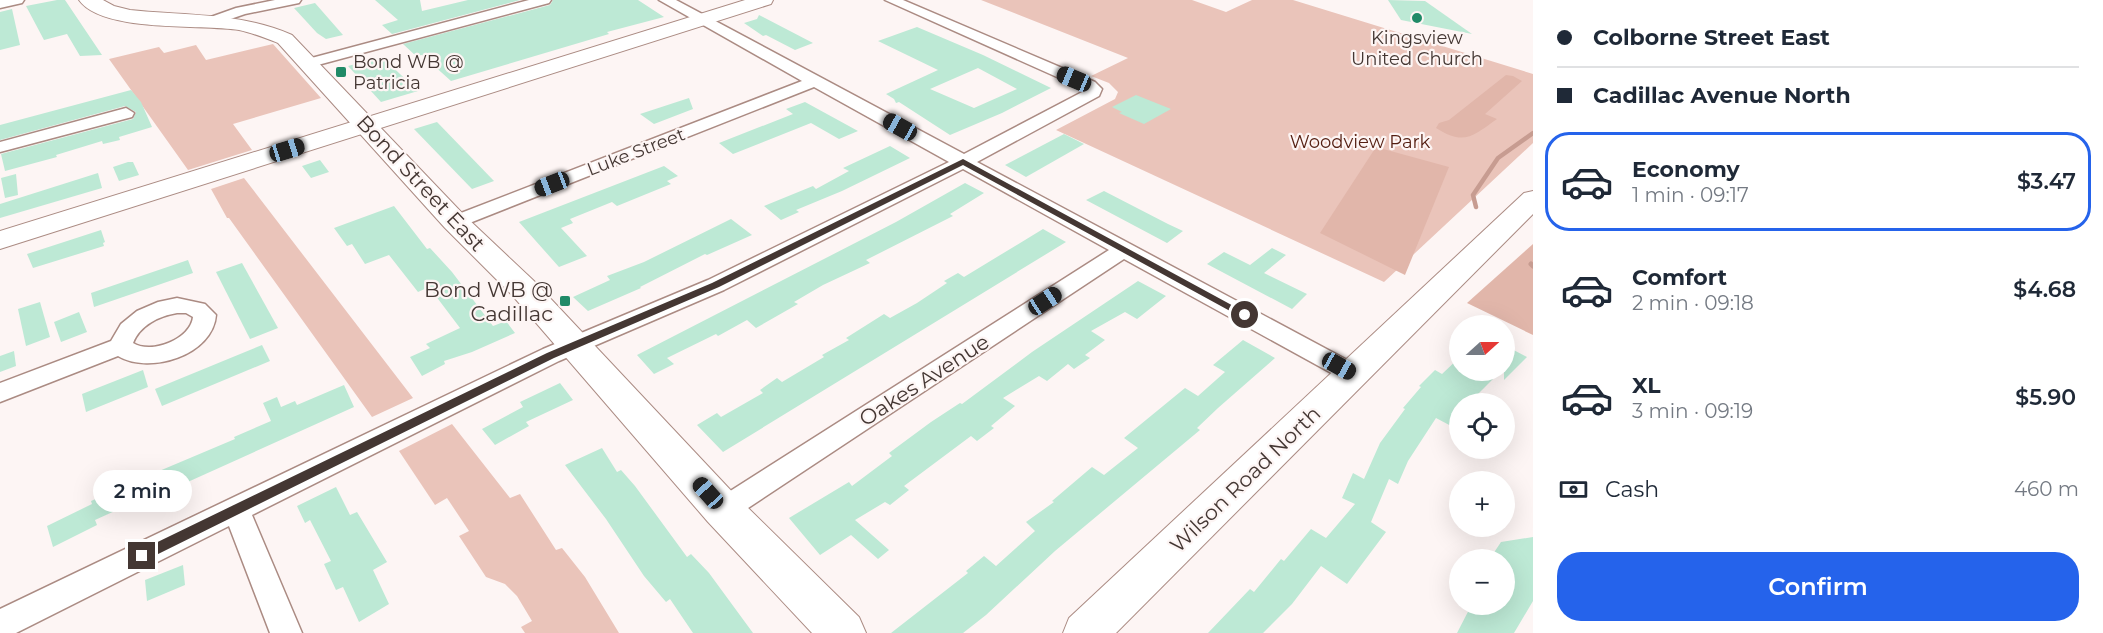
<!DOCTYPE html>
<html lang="en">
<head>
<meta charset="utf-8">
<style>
  :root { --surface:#fff; --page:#f6f6f7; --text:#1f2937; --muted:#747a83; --line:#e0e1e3; --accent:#2563eb }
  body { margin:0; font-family:Montserrat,sans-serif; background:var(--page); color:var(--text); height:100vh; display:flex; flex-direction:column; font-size:22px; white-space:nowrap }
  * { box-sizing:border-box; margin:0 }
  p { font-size:20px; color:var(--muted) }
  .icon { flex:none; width:33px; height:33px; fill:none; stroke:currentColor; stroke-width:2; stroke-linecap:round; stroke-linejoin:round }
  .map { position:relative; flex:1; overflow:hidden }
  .details { display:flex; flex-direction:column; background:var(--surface); width:570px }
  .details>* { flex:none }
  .banner { display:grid; align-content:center; height:132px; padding:0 24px; background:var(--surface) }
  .needle { width:39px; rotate:69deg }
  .tools { position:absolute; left:1449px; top:315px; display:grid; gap:12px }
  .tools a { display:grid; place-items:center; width:66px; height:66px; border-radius:50%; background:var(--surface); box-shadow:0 6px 24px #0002; font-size:30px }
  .end { position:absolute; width:27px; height:27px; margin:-14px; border:8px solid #443733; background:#fff; box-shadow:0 0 0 3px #fff }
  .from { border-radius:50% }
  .bubble { position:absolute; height:42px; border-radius:21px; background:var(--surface); box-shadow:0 6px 24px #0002; font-size:20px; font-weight:600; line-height:42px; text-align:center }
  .car { position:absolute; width:18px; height:36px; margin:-18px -9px; border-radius:8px; box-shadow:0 0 4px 2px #0007; background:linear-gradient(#222 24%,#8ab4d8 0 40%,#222 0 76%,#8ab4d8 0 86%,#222 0) }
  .banner b { display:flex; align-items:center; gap:21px; height:57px; font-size:22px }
  .banner b+b { border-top:2px solid var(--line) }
  .banner i { width:15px; height:15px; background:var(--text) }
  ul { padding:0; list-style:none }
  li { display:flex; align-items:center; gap:18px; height:99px; margin:0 12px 9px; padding:0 12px; border:3px solid transparent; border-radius:24px }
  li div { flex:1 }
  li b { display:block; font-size:22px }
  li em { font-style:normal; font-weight:600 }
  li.current { border-color:var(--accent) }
  li>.icon { width:54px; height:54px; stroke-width:1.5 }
  .pay { display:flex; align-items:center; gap:15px; height:66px; padding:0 24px; font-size:22px }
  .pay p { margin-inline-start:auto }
  .action { display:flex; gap:12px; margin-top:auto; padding:12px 24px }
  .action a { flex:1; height:69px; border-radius:24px; background:var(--accent); color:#fff; font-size:24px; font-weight:600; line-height:69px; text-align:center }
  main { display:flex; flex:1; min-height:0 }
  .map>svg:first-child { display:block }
  .green { fill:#eac4ba }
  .forest { fill:#e1b6aa }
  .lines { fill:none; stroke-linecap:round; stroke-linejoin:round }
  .stream-far1 { stroke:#c79c91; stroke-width:4.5 }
  .stream { stroke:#c79c91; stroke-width:5 }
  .building { fill:#bde9d5; fill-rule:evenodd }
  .street-casing { stroke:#ab8b83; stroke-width:3 }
  .secondary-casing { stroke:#ab8b83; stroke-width:2 }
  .primary-casing { stroke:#ab8b83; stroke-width:2 }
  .street { fill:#fff; fill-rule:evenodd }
  .secondary { fill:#fff; fill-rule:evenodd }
  .primary { fill:#fff; fill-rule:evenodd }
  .route { fill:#443733 }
  .poi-dot { fill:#208a67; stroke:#fdf5f4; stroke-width:2 }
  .labels { text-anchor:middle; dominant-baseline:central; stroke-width:4.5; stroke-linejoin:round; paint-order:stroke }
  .far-poi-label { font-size:18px; fill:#443733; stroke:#fdf5f4 }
  .far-park-label { font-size:18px; fill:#541e11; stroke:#fdf5f4 }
  .far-street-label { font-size:18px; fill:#443733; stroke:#fdf5f4 }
  .street-label { font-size:21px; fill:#443733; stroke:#fdf5f4 }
  .poi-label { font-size:21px; fill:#443733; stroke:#fdf5f4; text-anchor:end }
</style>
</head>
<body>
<main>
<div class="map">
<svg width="1533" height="633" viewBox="0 0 1533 633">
  <rect width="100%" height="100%" fill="#fdf5f4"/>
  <g class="green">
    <polygon points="981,0 1192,0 1226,12 1252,0 1293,0 1533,74 1533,143 1384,282 1056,130 1115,99 1118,92 1109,83 1091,76 1128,58"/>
    <polygon points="273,44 321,98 233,124 252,150 188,170 109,59 159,47 164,53 196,45 206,60"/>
    <polygon points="244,178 413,398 372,417 229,218 227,218 211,189"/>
    <polygon points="452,424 510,498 520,494 556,550 562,548 585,577 619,633 525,633 521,627 532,621 517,596 505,584 486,577 459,536 469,531 447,498 435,505 399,451"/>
  </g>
  <g class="forest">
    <path d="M1506 75 1513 76 1522 81 1485 114 1497 119C1473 136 1464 146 1436 128L1439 123 1449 120Z"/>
    <polygon points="1376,147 1449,167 1405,275 1320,233"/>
    <polygon points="1533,244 1533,335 1467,303"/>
  </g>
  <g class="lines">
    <polyline class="stream-far1" points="1476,207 1473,195 1498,158 1533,133"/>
    <polyline class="stream" points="1531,264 1533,266"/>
  </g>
  <g class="building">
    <polygon points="57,0 65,0 102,55 80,56 67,34 44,40 26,6"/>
    <polygon points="375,0 420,0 422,11 468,0 520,0 392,34 382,25 398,20"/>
    <polygon points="553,0 638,0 664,17 607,32 609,34 451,81 422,55 416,56 403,44 550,5"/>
    <polygon points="1388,0 1425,1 1472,34 1401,20"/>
    <polygon points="315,3 343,35 326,39 317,33 294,8"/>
    <polygon points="12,9 20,45 0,50 0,12"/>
    <polygon points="759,15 763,17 813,43 795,50 766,35 763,36 744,23 757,19"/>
    <path d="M917 27 983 55 1051 88 1002 113 950 135 899 102 896 103 894 99 886 94 938 70 878 41ZM978 68 1017 89 974 108 930 89Z"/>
    <polygon points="382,57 418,91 381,102 348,66"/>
    <polygon points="131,90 141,102 152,127 119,137 120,140 103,144 102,141 56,155 57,157 5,171 1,154 133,119 136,112 125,106 0,140 0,125"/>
    <polygon points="1136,95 1171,109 1144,124 1119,113 1122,112 1112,107"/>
    <polygon points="689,98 693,109 654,124 640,114"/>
    <polygon points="805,102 858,131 839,139 811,123 733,154 719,143 793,114 786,109"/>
    <polygon points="437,122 494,181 472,189 414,129"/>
    <polygon points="1064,134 1084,144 1026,177 1005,165"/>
    <polygon points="890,146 910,158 842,191 796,210 799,212 781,220 764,206 813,186 816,189 849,171 843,168"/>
    <polygon points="320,160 329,172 311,178 302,166"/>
    <polygon points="128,162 133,162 139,175 119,181 113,167"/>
    <polygon points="664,166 678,176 667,181 671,184 617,206 612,202 570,219 573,223 561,228 587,256 559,267 519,222"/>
    <polygon points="98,173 102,188 0,218 0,204"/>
    <polygon points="16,174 18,195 5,198 1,178"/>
    <polygon points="965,183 984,193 950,214 953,216 866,260 870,263 823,285 794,302 798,304 756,328 747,320 718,336 716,334 667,358 674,364 654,374 637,355 896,222"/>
    <polygon points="1104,191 1168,224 1183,231 1167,243 1086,200"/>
    <polygon points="394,206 427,249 430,248 452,272 493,326 506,321 515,333 472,352 444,361 445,364 422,376 410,357 430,348 426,344 460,328 429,287 418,292 389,255 365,264 352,244 347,246 334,228"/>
    <polygon points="731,219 752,235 707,255 705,254 640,287 641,288 588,311 573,297 610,280 607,276 644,262"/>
    <polygon points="1043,229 1066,242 723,452 697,425 717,413 721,417 763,393 760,390 777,378 782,382 824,357 822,355 849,340 846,338 884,314 890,318 917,303 947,283 944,281 958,273 964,277"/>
    <polygon points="101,230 105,242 103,243 104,246 33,268 27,254"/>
    <polygon points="1272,248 1286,255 1264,273 1307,294 1292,309 1207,264 1224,252 1250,265"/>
    <polygon points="188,260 193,273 94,307 91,293"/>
    <polygon points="242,263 278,328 250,339 216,272"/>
    <polygon points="1138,281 1166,296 1137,319 1125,312 1091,331 1105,340 1085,355 1090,358 1074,369 1068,364 1047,381 1039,376 1003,398 1015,406 991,426 994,428 977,441 971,436 904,486 909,490 890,505 885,502 855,520 889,550 878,559 851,535 820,555 789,518 849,482 852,486 892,456 889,453 931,422 960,403 962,404 1032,352"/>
    <polygon points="40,302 50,337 26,346 18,309"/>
    <polygon points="79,312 87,332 61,342 54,322"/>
    <polygon points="1243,340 1275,358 1218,408 1197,428 1200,430 1055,551 986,615 963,633 891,633 968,573 966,571 984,556 996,566 1035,531 1026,522 1054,502 1052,501 1092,467 1104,475 1138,448 1124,438 1185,388 1198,396 1225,372 1213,365"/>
    <polygon points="262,345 270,361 162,406 155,389"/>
    <polygon points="1504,345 1527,357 1504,380"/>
    <polygon points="14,351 16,366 0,372 0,356"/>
    <polygon points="1460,357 1460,370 1477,370 1493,379 1468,404 1460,404 1460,420 1453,427 1436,418 1408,461 1398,484 1389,479 1371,522 1386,532 1347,584 1321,566 1292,604 1263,633 1208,633 1250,589 1254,592 1281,559 1284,561 1311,529 1326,538 1355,504 1342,498 1353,473 1364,479 1380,443 1405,409 1403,408 1421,387 1419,386 1435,370 1442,374"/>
    <polygon points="143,370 148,387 86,412 82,394"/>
    <polygon points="560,383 573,400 526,422 529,426 495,445 482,429 523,407 520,402"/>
    <polygon points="344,385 354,407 150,499 145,477 235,439 234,437 271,421 263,403 277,397 281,407 295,401 297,405"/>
    <polygon points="602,448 617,472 621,470 635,486 687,557 691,554 709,573 753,633 693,633 670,599 666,602 644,576 606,519 565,465"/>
    <polygon points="336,487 350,515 357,512 387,562 373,570 389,604 359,622 343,587 336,590 324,564 331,561 310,520 305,523 297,506"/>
    <polygon points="112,492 117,510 95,520 97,525 53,547 47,526 92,504 91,501"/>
    <polygon points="1533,537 1533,601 1514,633 1457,633 1472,604 1504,604 1504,560 1489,560 1501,542"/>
    <polygon points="183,565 185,585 147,601 145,580"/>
  </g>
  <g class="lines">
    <g class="street-casing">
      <g id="street">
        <polygon points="0,0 24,0 22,3 0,8"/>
        <polygon points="275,0 301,0 299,3 245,14 213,25 206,21 208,18 236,8"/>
        <polygon points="529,0 551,0 549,3 314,66 309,68 301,63 304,60"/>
        <polygon points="659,0 676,0 964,154 1086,90 885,0 903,0 1095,82 1102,89 1099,96 977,162 1362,368 1365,374 1362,380 1353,383 1344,380 1124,259 733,518 723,522 713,518 709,510 713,502 1109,250 963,169 724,290 559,361 252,515 302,633 270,633 229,526 16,633 0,633 0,609 543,349 708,280 949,162 814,87 462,226 448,226 445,222 448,218 802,81"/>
        <polygon points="126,108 134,113 132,117 0,152 0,142"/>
        <path d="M177 298 205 304 216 315C213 355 150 375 118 356L0 402V383L111 341 121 324 137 311 158 302ZM177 313H186L193 317C191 339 151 355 133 343 140 325 159 316 177 313Z"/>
      </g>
    </g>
    <g class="secondary-casing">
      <g id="secondary">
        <polygon points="745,0 773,0 771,4 0,249 0,231"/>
        <polygon points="1533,191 1533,214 1116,633 1063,633 1069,618 1524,193"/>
      </g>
    </g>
    <g class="primary-casing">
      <path id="primary" d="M79 0H103L114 6 130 10C185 16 240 12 292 35L465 216 534 281 738 498 859 617 866 633H812L708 522 512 295 445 228 278 43C265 38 253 33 239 30 201 24 102 33 79 0Z"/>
    </g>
    <use href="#street" class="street"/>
    <use href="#secondary" class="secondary"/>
    <use href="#primary" class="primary"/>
  </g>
  <polygon class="route" points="963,159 1250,315 1245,318 1241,317 963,165 719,287 554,358 146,560 137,560 135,556 137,552 547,353 712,283"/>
  <g class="poi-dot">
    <circle cx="1417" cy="18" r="6"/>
    <rect x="335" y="66" width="12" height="12" rx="3"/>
    <rect x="559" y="295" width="12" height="12" rx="3"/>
  </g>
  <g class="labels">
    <g class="far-poi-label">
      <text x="1417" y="38">Kingsview<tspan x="1417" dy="21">United Church</tspan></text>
      <text x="353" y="62" text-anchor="start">Bond WB @<tspan x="353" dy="21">Patricia</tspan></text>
    </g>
    <g class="far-park-label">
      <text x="1360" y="142">Woodview Park</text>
    </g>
    <g class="far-street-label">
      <text transform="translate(636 152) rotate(-21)">Luke Street</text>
    </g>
    <g class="street-label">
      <text transform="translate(421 183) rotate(47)">Bond Street East</text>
      <text transform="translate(924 380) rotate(-33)">Oakes Avenue</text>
      <text transform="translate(1245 479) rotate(-44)">Wilson Road North</text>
    </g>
    <g class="poi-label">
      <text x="553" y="289">Bond WB @<tspan x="553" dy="24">Cadillac</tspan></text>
    </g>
  </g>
</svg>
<div class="tools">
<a><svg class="needle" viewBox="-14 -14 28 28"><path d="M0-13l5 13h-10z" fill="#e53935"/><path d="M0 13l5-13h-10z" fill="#747a83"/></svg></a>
<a><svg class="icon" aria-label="locate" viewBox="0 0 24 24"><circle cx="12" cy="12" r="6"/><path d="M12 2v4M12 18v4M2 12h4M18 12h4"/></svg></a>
<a>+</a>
<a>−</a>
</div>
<i class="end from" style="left:1245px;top:315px"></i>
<i class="end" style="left:142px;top:556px"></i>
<div class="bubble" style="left:93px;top:470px;width:99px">2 min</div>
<i class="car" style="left:1074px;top:79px;rotate:293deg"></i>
<i class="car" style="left:900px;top:127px;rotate:299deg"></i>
<i class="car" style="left:287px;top:150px;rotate:73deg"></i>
<i class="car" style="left:552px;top:184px;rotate:249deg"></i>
<i class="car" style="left:1045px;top:301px;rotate:57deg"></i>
<i class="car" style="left:1339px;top:366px;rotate:119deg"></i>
<i class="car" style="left:708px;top:493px;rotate:318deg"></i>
</div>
<section class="details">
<div class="banner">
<b><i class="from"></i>Colborne Street East</b>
<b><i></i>Cadillac Avenue North</b>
</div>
<ul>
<li class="current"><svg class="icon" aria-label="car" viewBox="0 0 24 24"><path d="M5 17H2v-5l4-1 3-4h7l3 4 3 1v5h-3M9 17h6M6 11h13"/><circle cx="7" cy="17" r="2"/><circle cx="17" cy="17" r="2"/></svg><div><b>Economy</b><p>1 min · 09:17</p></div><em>$3.47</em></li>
<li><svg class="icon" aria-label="car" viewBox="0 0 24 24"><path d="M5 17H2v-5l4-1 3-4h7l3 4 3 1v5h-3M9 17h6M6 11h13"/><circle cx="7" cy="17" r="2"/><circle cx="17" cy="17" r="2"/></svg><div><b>Comfort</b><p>2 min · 09:18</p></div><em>$4.68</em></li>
<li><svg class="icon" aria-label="car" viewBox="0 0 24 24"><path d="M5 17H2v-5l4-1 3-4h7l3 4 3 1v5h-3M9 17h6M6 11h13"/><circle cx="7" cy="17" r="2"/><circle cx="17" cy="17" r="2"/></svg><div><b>XL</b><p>3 min · 09:19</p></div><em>$5.90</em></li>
</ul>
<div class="pay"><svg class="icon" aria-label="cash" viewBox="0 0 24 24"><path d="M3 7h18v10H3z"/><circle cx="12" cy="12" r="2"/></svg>Cash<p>460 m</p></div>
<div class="action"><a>Confirm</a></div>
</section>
</main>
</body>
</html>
